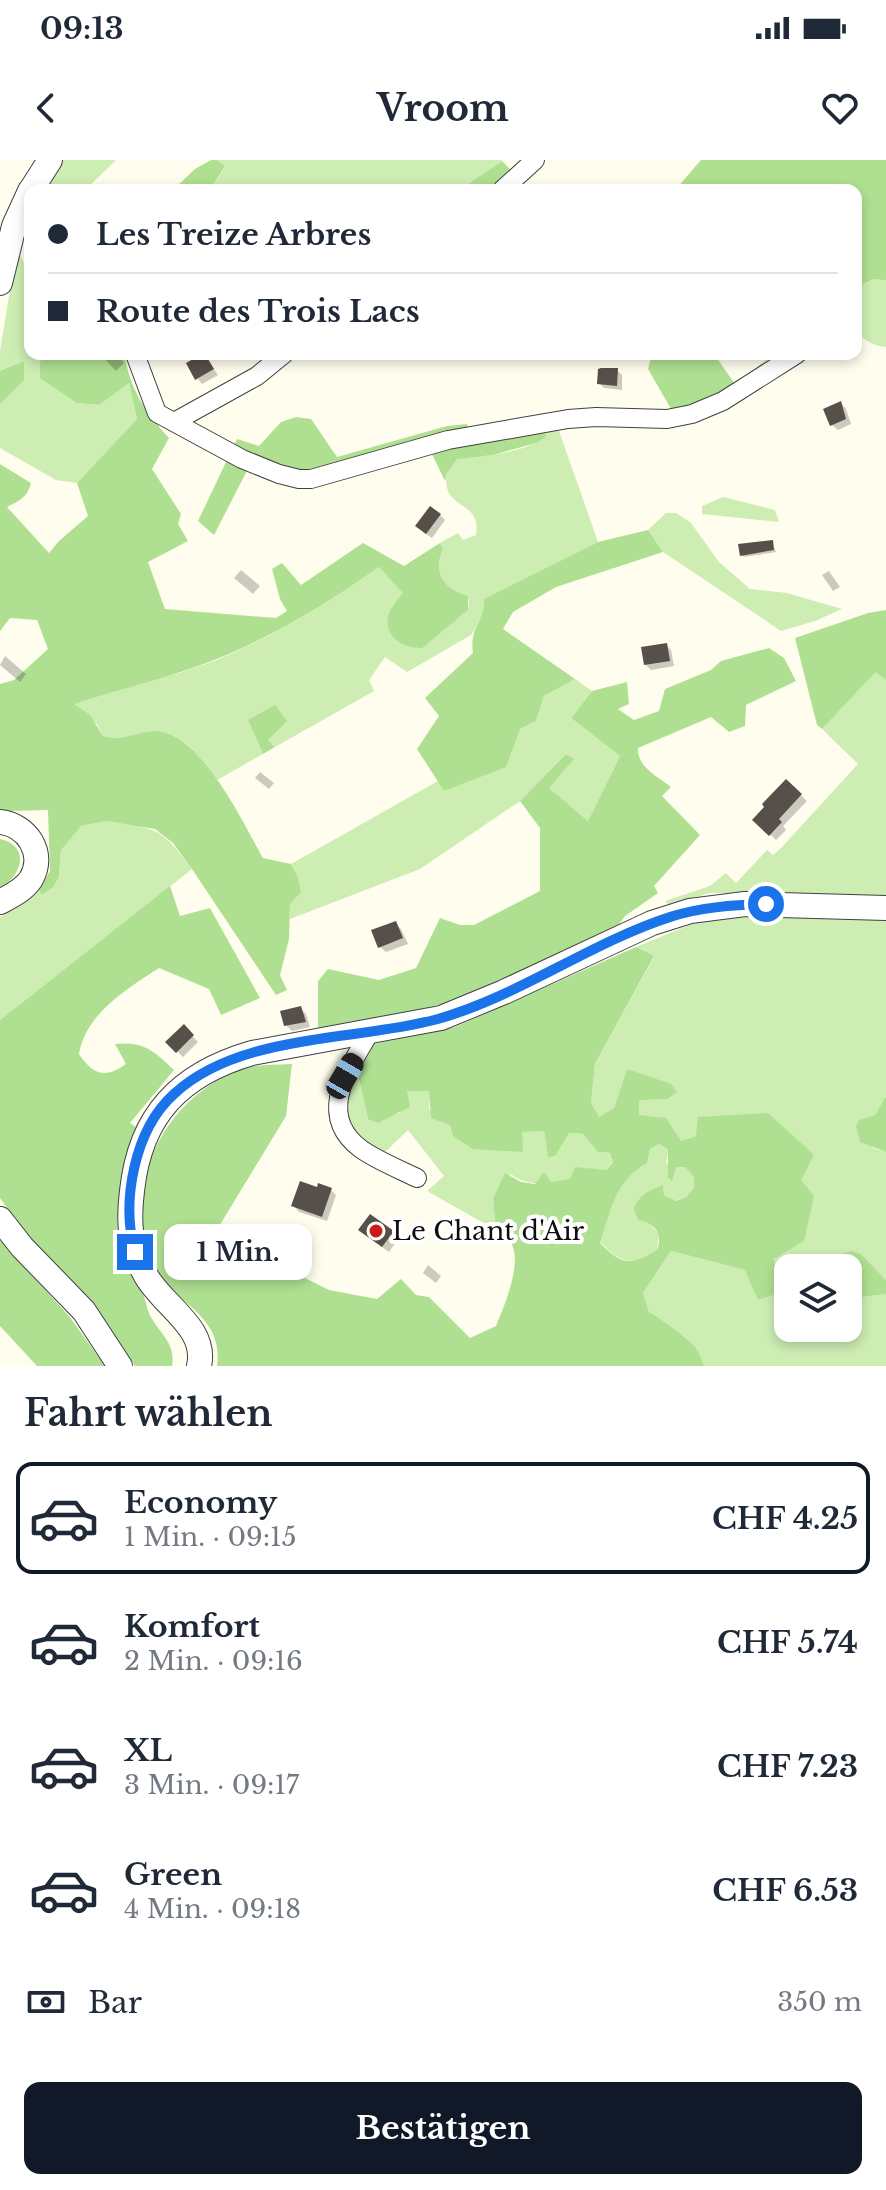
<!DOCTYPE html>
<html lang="de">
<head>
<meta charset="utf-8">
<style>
  :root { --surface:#fff; --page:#f6f6f7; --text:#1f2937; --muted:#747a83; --line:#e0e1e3; --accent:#111827 }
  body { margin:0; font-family:"Libre Baskerville",serif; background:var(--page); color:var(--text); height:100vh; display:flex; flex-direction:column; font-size:30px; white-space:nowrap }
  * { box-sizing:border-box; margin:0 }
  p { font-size:26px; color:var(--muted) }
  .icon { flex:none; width:44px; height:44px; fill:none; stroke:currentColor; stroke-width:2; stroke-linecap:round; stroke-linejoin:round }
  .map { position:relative; height:1206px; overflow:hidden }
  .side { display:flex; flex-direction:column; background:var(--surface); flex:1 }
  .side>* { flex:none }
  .hud { position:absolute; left:24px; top:24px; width:838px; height:176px; border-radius:16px; box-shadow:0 4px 12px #0003; display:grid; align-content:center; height:176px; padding:0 24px; background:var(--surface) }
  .controls { position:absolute; left:774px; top:1094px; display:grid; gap:16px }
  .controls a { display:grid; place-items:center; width:88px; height:88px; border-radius:16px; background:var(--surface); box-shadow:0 4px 12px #0003; font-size:40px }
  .end { position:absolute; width:36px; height:36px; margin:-18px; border:10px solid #1a73e8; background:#fff; box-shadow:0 0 0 4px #fff }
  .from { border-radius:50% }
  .bubble { position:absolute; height:56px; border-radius:16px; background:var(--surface); box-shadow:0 4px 12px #0003; font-size:26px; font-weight:800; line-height:56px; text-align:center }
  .car { position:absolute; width:24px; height:48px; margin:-24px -12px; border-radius:10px; box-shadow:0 0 6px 2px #0007; background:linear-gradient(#222 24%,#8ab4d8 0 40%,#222 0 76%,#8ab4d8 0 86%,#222 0) }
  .hud b { display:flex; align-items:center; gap:28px; height:76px; font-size:30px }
  .hud b+b { border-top:2px solid var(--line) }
  .hud i { width:20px; height:20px; background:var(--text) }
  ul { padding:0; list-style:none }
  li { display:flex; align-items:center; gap:24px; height:112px; margin:0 16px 12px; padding:0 8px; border:4px solid transparent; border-radius:16px }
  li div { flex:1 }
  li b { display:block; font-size:30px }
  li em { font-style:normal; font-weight:800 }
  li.current { border-color:var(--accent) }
  li>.icon { width:72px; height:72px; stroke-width:1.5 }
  h2 { padding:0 24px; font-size:36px; line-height:96px }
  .pay { display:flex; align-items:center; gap:20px; height:88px; padding:0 24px; font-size:30px }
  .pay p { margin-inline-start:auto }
  .primary-button { display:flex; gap:16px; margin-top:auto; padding:16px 24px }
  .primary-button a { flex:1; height:92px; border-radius:16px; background:var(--accent); color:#fff; font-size:32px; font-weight:800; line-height:92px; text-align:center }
  .status { display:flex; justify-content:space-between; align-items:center; height:56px; padding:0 40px; background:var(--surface); direction:ltr }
  .status svg { height:22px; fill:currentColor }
  header { display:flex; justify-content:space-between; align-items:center; height:104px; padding:0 24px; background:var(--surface); font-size:36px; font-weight:800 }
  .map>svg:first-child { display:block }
  .green { fill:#cdedb3 }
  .forest { fill:#afe091; fill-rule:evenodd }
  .shadow { fill:#0003 }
  .building { fill:#574f49 }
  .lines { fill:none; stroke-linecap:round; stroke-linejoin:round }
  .minor-casing { stroke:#404040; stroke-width:20 }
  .tertiary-casing { stroke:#404040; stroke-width:26 }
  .minor { stroke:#fff; stroke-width:18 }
  .tertiary { stroke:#fff; stroke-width:24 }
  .route { stroke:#1a73e8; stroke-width:10 }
  .poi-dot { fill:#ca1c18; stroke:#fff; stroke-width:3 }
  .labels { text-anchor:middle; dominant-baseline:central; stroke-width:8; stroke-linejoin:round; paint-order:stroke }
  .poi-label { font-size:26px; fill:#0d0d0d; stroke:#fff; text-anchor:start }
</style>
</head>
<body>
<div class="status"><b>09:13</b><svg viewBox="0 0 49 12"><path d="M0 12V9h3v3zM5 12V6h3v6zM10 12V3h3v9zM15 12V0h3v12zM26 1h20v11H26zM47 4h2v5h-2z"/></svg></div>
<header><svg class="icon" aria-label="back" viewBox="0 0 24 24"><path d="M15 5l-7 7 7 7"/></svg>Vroom<svg class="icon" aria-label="heart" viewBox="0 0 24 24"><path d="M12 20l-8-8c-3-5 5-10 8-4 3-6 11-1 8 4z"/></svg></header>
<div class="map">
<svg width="886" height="1206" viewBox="0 0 886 1206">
  <rect width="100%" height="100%" fill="#fffdee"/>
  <g class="green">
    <polygon points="61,0 116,0 85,30 40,30"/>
    <polygon points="217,0 501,0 502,1 459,30 210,30 225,7"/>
    <path d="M886 73V187C873 186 866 180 856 173V127L874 119Z"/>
    <polygon points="17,88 30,116 30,194 51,194 40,201 77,243 99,245 129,222 137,259 77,323 56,320 0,288 0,244 24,220 24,201 0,211 0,191"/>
    <path d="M558 268 598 382 485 439 482 457 471 475 407 512 385 497 369 520 374 531 275 587 248 560 263 594 217 620C204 600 180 569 153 571 135 573 121 581 103 576L97 564 73 544C120 529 169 518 214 501 273 477 328 443 379 407L404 433 391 448 459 458C467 451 471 447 468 437 445 430 432 413 443 389L440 383 458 373 463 380 476 375C480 349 463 350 451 336 442 324 446 305 459 298 467 294 476 296 484 296 499 295 519 290 533 284 544 279 541 273 558 268Z"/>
    <polygon points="723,337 775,350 779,362 702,354 702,346"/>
    <polygon points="666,353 676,353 691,363 719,402 750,429 787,433 842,449 815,461 781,471 663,392 648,370"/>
    <polygon points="877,511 886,520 886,737 710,733 668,744 665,741 710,726 726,713 736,723 767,690 773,695 782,687 858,604 822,569"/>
    <polygon points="575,519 592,531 571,558 620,596 588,661 548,628 573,600 566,594 520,641 420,709 290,759 290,744 297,715 291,704 438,621 445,631 520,569 536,561 544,536"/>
    <path d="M106 661C157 669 160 666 192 709L0 860V757L21 745 39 730 43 735 59 717 61 690 71 676 81 666Z"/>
    <polygon points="742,756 886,759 886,936 875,955 859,960 856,966 873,988 886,992 886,1120 861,1094 841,1094 837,1108 788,1108 788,1122 779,1115 772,1099 696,976 681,981 639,956 639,940 627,909 614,948 599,958 591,943 595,904 654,797 636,787 692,764"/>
    <path d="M358 915 368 959H381L400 953 406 931 430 930 429 949 450 965 522 992V971H544L548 996 569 973 583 974 598 992 610 993 613 1001 607 1010 576 1008 571 1019C549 1023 529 1028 511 1014L493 1039 496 1070 427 1031 444 1016 408 970 384 993C376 988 364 983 358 975 343 958 346 932 358 915Z"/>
    <path d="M659 984 669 989 666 1003 685 1007 694 1017V1028L686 1037 675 1041 664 1035 663 1026 649 1062 659 1074 657 1090C629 1106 622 1104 600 1082 611 1051 615 1020 646 1003L650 989Z"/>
    <path d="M671 1091 745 1110 785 1131 788 1135V1168H848V1139L886 1134V1206H704C702 1200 699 1193 696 1188 690 1180 658 1156 649 1152L643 1133Z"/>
  </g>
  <g class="forest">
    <polygon points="211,0 217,0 225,6 210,30 173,30 195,9"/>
    <polygon points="701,0 886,0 886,120 874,119 856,127 856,30 675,30"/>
    <polygon points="502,1 513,12 491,30 459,30"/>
    <path d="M51 194H124C131 230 144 251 169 278L152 309 181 354 178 364 188 381 148 402 165 449 276 458 287 451 280 439 272 409 282 403 301 425 363 383 404 406 440 383 443 389C432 413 445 430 468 436V450L422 488C400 489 379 472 391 449 394 443 399 438 403 433L379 407C328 443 273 477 214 500 169 518 120 529 74 544L90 555 103 576C123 582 139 570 158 571 202 575 243 663 263 698L291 704 297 715 301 732 290 744 289 779 280 815 287 830 276 835 192 709 173 683 155 669 106 661 81 666 61 690 59 717 53 727 42 735 39 730 50 711 48 650 9 651 0 649V524L14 520 48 489 37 460 10 458 0 471V304L31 323C28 337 19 341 7 347L49 393 59 381 88 356 77 323 137 259 129 223 99 245 77 243 40 218V201Z"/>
    <polygon points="652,194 714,194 735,224 774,194 780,194 741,227 674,254 648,209"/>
    <polygon points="24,201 24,220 0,244 0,211"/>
    <polygon points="296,257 311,259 337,297 447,266 467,264 469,271 314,314 253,299 214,375 198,361 237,279 259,286 281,262"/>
    <polygon points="545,271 546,277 536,283 493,295 457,299 447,313 445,321 431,292"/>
    <path d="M648 370 663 392 556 427 513 452 503 469 575 519 544 536 536 561 520 569 506 607 444 631 417 589 439 556 425 538 473 493C469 465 485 464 484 439L598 382Z"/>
    <polygon points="886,450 886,520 876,512 822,569 817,565 795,478 868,453"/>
    <path d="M769 488 784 498 796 521 746 545 745 566 729 572 711 557 638 588C637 607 657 616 671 627L662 636 700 675 654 726 658 733 625 756 615 770 455 841 318 873V821L328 809 379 820 416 808 440 758 460 765H474L540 731V668L520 641 566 594 574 599 549 628 588 661 620 596 571 558 592 531 627 522 629 544 618 549 634 560 659 551 665 529 711 510 721 501Z"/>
    <polygon points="275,545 287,561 268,580 275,587 263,594 248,560"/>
    <path d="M0 679C31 686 22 716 0 728Z"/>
    <path d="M170 726 180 756 210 748 260 838 221 855 209 829 159 808C127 829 86 853 79 894 93 915 105 919 126 904L115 884C144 881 154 891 174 910L130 963 136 967C125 1005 113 1043 119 1083 122 1101 135 1117 143 1134 146 1141 147 1150 151 1157 161 1175 176 1184 172 1206H135L90 1140 23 1071 0 1038V860Z"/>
    <path d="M636 787 654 796 595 904 591 943 599 957 614 948 627 909 671 924 677 932 667 939 639 940V955L666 958 681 981 696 976 698 957 768 953 814 995 801 1020 814 1036 804 1081 773 1099 779 1115 788 1122V1135L785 1131 758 1140 745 1110 671 1091 643 1133 649 1152C658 1156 690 1180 696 1188 699 1193 702 1200 704 1206H217C225 1150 164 1141 148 1097 126 1033 155 961 210 925 218 919 227 912 236 910 254 904 273 905 292 904L286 956 215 1073 329 1130 377 1139 401 1119 416 1135 429 1137 470 1178 496 1166C504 1147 523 1102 511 1083 508 1079 500 1074 496 1070L493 1039 505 1013 521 1022 535 1024 544 1012 551 1022 570 1019 575 1007 607 1010 613 1002 610 993 598 992 583 974 569 973 555 996 548 997 544 971 522 972 523 992 473 989 453 976 450 965 431 958 429 931H407L410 947 378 963 368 959 358 915 374 884 455 867ZM659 984 668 989V1017L672 1021 676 1007H685L694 1017V1028L686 1037 676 1041 664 1035 663 1025C648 1031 640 1034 634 1049L638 1060C656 1063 663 1074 657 1090 629 1106 622 1105 600 1083 611 1051 615 1020 647 1003L650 989Z"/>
    <polygon points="886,936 886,992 860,982 856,966 859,960 875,955"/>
    <polygon points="0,1080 69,1156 105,1206 37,1206 0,1166"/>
    <polygon points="851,1091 861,1094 886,1120 886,1134 848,1139 848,1108 837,1108 841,1094"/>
  </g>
  <g class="shadow">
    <polygon points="108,194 116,194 124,203 116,211 104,198"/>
    <polygon points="204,196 218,215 202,224 197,218"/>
    <polygon points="617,210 622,215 622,230 604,228 599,223"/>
    <polygon points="841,243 846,249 851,264 838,270 832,265"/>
    <polygon points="440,355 445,360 432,378 423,372"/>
    <polygon points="772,382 776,392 744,397 742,395"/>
    <polygon points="241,410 260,426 253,434 234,418"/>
    <polygon points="829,411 840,427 833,431 822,415"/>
    <polygon points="666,485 671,490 674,506 651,510 645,504"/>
    <polygon points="5,496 26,514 20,522 0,505"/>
    <polygon points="260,612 274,623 269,629 255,618"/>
    <polygon points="787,622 807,641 783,666 786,670 776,680 755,660"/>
    <polygon points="395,763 401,769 408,784 386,792 380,787"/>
    <polygon points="301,849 306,854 310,867 292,871 286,865"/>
    <polygon points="184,867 198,882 183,897 168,882"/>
    <polygon points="318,1030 331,1030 336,1035 327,1061 299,1052 294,1046"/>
    <polygon points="392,1073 398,1079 389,1092 367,1076"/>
    <polygon points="428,1105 441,1116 436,1123 423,1113"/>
  </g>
  <g class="building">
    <polygon points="202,194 205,194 214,209 195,220 186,203"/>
    <polygon points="601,208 618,208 617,226 597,224 598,209"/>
    <polygon points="841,241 846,259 830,266 823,249"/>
    <polygon points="430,346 441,354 426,374 415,366"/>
    <polygon points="773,380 774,390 740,396 738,384"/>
    <polygon points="667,483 670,501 644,505 641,487"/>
    <polygon points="786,619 802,634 779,659 782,662 769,676 752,660 764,647 762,644"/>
    <polygon points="396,761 403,778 378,788 371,770"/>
    <polygon points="301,846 306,862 284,866 280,851"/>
    <polygon points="184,864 194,875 176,893 165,882"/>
    <polygon points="300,1021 317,1027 318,1023 332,1028 322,1057 291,1046"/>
    <polygon points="370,1054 394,1071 382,1087 358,1070"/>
  </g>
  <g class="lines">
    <g class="minor-casing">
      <g id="minor">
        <polyline points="502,30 535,0"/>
        <polyline points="135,194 157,253 242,299 279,314 299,319 311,319 448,280 568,259 596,257 667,259 692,254 723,241 797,194"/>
        <polyline points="174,262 257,216 284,194"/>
        <path d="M370 872C349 908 315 955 361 989 378 1001 399 1009 417 1018"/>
      </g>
    </g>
    <g class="tertiary-casing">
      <g id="tertiary">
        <polyline points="31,30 50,0"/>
        <polyline points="0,123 14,66 30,31"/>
        <path d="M0 662C27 665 46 693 31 719 24 730 11 736 0 742"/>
        <polyline points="0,1059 22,1087 84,1151 120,1206"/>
        <path d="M199 1206C208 1167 161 1145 145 1114 130 1087 128 1062 132 1031 140 955 180 914 252 893L441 858 504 832 652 763 690 751 745 744 886 748"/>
      </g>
    </g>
    <use href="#minor" class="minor"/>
    <use href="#tertiary" class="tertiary"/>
  </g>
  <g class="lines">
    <path class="route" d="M135 1092C121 1042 134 970 174 934 240 873 353 882 438 859 519 836 590 783 670 757 701 747 734 745 766 744"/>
  </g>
  <circle class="poi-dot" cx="376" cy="1071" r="8"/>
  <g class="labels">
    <g class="poi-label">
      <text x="392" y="1071">Le Chant d'Air</text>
    </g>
  </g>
</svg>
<div class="controls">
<a><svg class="icon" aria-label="layers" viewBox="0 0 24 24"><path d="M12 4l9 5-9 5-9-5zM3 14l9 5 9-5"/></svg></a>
</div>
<i class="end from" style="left:766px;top:744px"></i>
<i class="end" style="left:135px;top:1092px"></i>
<div class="bubble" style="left:164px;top:1064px;width:148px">1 Min.</div>
<i class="car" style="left:345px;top:916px;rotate:30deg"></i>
<div class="hud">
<b><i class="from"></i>Les Treize Arbres</b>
<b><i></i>Route des Trois Lacs</b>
</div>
</div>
<section class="side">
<h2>Fahrt wählen</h2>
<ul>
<li class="current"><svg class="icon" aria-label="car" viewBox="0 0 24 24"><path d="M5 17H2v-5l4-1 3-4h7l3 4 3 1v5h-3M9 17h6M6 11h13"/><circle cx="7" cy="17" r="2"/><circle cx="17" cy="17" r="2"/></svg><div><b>Economy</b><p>1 Min. · 09:15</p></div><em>CHF 4.25</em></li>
<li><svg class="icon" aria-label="car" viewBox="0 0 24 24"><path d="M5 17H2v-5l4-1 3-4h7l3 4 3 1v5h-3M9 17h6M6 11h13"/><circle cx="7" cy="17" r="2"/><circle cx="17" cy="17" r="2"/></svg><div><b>Komfort</b><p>2 Min. · 09:16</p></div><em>CHF 5.74</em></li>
<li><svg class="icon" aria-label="car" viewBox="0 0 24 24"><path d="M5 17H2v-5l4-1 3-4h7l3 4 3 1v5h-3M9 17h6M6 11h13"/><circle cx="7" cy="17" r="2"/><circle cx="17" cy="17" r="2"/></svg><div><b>XL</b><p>3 Min. · 09:17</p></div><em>CHF 7.23</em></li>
<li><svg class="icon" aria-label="car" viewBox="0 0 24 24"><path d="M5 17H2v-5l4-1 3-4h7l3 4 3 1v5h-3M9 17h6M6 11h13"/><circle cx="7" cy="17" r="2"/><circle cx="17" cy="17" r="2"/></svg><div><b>Green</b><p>4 Min. · 09:18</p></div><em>CHF 6.53</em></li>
</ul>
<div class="pay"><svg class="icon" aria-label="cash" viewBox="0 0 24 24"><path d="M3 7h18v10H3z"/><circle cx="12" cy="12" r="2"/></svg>Bar<p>350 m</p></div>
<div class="primary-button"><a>Bestätigen</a></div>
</section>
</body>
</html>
